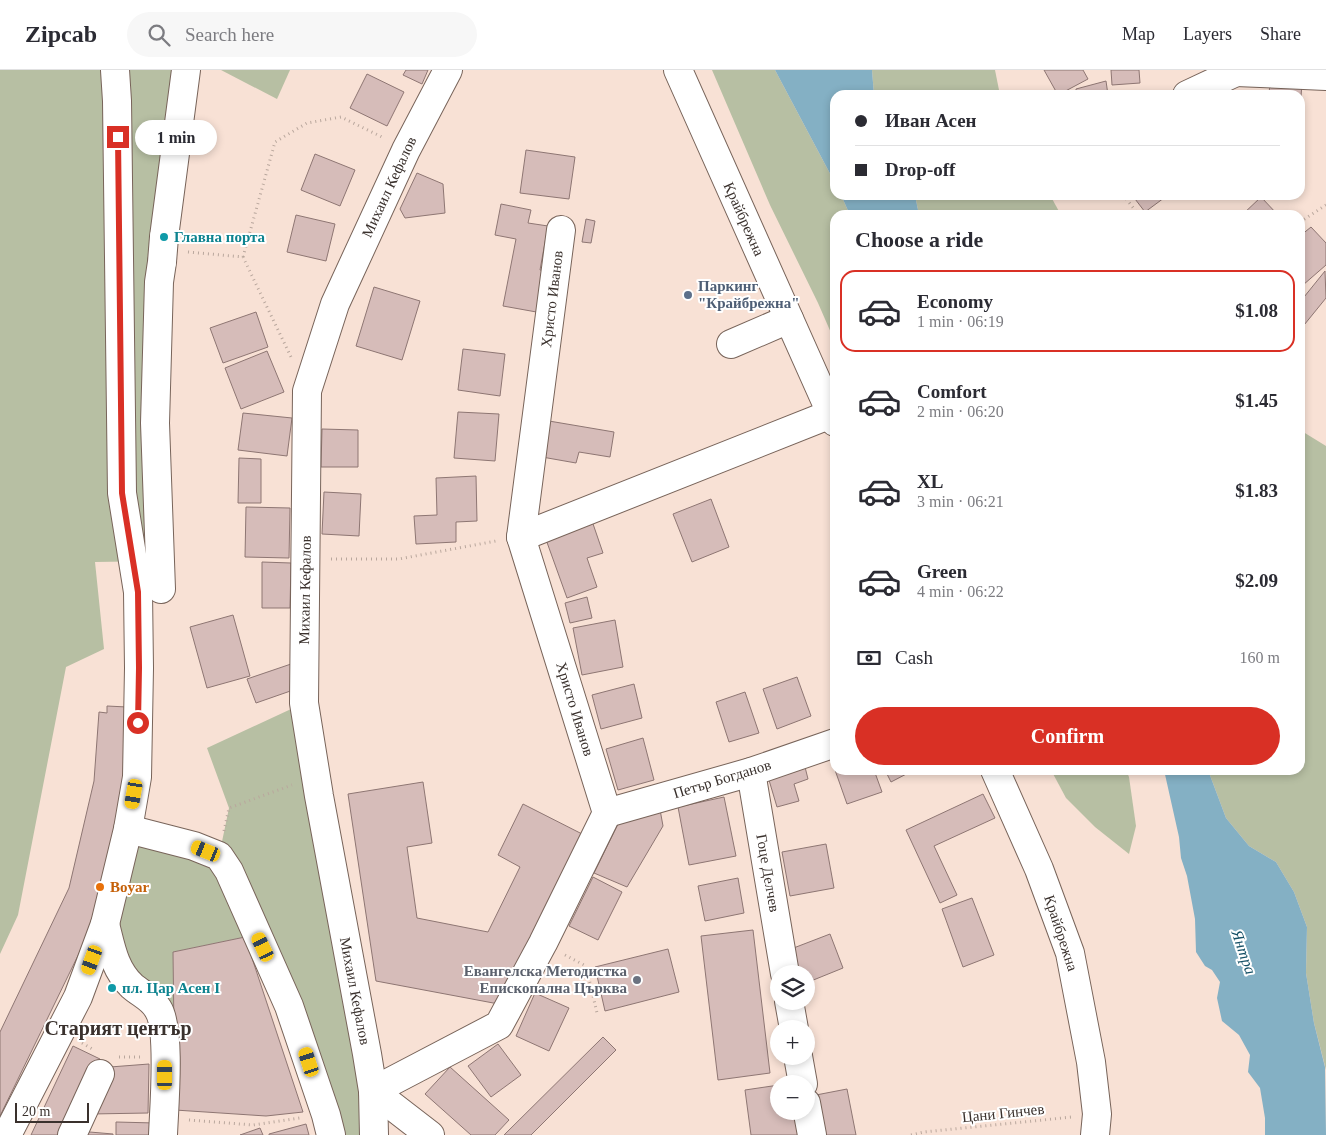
<!DOCTYPE html>
<html lang="en">
<head>
<meta charset="utf-8">
<style>
  :root { --surface:#fff; --page:#f7f7f7; --text:#2b2b33; --muted:#7c7c81; --line:#e1e1e2; --accent:#d93025 }
  body { margin:0; font-family:"Times New Roman",serif; background:var(--page); color:var(--text); height:100vh; display:flex; flex-direction:column; font-size:19px; white-space:nowrap }
  * { box-sizing:border-box; margin:0 }
  p { font-size:16px; color:var(--muted) }
  .icon { flex:none; width:28px; height:28px; fill:none; stroke:currentColor; stroke-width:2; stroke-linecap:round; stroke-linejoin:round }
  .map { position:relative; flex:1; overflow:hidden }
  .panel { position:absolute; left:830px; top:140px; width:475px; height:565px; display:flex; flex-direction:column; background:var(--surface); border-radius:15px; box-shadow:0 2px 8px #0003 }
  .panel>* { flex:none }
  .guide { position:absolute; left:830px; top:20px; width:475px; height:110px; border-radius:15px; box-shadow:0 2px 8px #0003; display:grid; align-content:center; height:110px; padding:0 25px; background:var(--surface) }
  .controls { position:absolute; left:770px; top:895px; display:grid; gap:10px }
  .controls a { display:grid; place-items:center; width:45px; height:45px; border-radius:50%; background:var(--surface); box-shadow:0 2px 8px #0003; font-size:25px }
  .scale { position:absolute; left:15px; bottom:12px; width:74px; box-sizing:border-box; padding-left:5px; border:2px solid #3a312d; border-top:0; font-size:14px; line-height:18px; white-space:nowrap; color:#3a312d; -webkit-text-stroke:4px #fff; paint-order:stroke }
  .end { position:absolute; width:22px; height:22px; margin:-11px; border:6px solid #d93025; background:#fff; box-shadow:0 0 0 2px #fff }
  .from { border-radius:50% }
  .bubble { position:absolute; height:35px; border-radius:18px; background:var(--surface); box-shadow:0 2px 8px #0003; font-size:16px; font-weight:700; line-height:35px; text-align:center }
  .car { position:absolute; width:15px; height:30px; margin:-15px -8px; border-radius:6px; box-shadow:0 0 4px 1px #0007; background:linear-gradient(#f5c518 24%,#345 0 40%,#f5c518 0 76%,#345 0 86%,#f5c518 0) }
  .guide b { display:flex; align-items:center; gap:18px; height:48px; font-size:19px }
  .guide b+b { border-top:1px solid var(--line) }
  .guide i { width:12px; height:12px; background:var(--text) }
  ul { padding:0; list-style:none }
  li { display:flex; align-items:center; gap:15px; height:82px; margin:0 10px 8px; padding:0 15px; border:2px solid transparent; border-radius:15px }
  li div { flex:1 }
  li b { display:block; font-size:19px }
  li em { font-style:normal; font-weight:700 }
  li.on { border-color:var(--accent) }
  li>.icon { width:45px; height:45px; stroke-width:1.5 }
  h2 { padding:0 25px; font-size:22px; line-height:60px }
  .pay { display:flex; align-items:center; gap:12px; height:55px; padding:0 25px; font-size:19px }
  .pay p { margin-inline-start:auto }
  .button { display:flex; gap:10px; margin-top:auto; padding:10px 25px }
  .button a { flex:1; height:58px; border-radius:30px; background:var(--accent); color:#fff; font-size:20px; font-weight:700; line-height:58px; text-align:center }
  header { display:flex; align-items:center; gap:30px; box-sizing:border-box; height:70px; padding:0 25px; background:var(--surface); border-bottom:1px solid var(--line) }
  header strong { font-size:24px }
  nav { display:flex; gap:28px; margin-inline-start:auto; font-size:18px }
  .search { width:350px; height:45px; background:var(--page); display:flex; align-items:center; gap:12px; box-sizing:border-box; padding:0 18px; border-radius:28px; color:var(--muted); font-size:19px }
  .map>svg:first-child { display:block }
  .green { fill:#b7bfa3 }
  .water { fill:#84b0c4 }
  .building { fill:#d6bcb9; stroke:#8e7673 }
  .lines { fill:none; stroke-linecap:round; stroke-linejoin:round }
  .minor-casing { stroke:#78645a; stroke-width:30 }
  .path { stroke:#b9a79d; stroke-width:3; stroke-dasharray:1 4; stroke-linecap:butt }
  .minor { stroke:#fff; stroke-width:28 }
  .minor-bridge-casing { stroke:#78645a; stroke-width:30; stroke-linecap:butt }
  .minor-bridge { stroke:#fff; stroke-width:28 }
  .route { stroke:#d93025; stroke-width:6 }
  .culture-dot { fill:#0f9aa8; stroke:#fff; stroke-width:2 }
  .service-dot { fill:#5c6f8a; stroke:#fff; stroke-width:2 }
  .food-dot { fill:#e8710a; stroke:#fff; stroke-width:2 }
  .worship-dot { fill:#6b7280; stroke:#fff; stroke-width:2 }
  .labels { text-anchor:middle; dominant-baseline:central; stroke-width:4; stroke-linejoin:round; paint-order:stroke }
  .street-label { font-size:15px; fill:#3a312d; stroke:#fff }
  .culture-label { font-size:15px; font-weight:bold; fill:#0d838f; stroke:#fff; text-anchor:start }
  .service-label { font-size:15px; font-weight:bold; fill:#4e5e75; stroke:#fff; text-anchor:start }
  .food-label { font-size:15px; font-weight:bold; fill:#c56008; stroke:#fff; text-anchor:start }
  .worship-label { font-size:15px; font-weight:bold; fill:#5b616d; stroke:#fff; text-anchor:end }
  .water-label { font-size:16px; font-style:italic; fill:#155066; stroke:#fff }
  .district-label { font-size:20px; font-weight:bold; fill:#3a312d; stroke:#fff }
</style>
</head>
<body>
<header>
<strong>Zipcab</strong>
<div class="search"><svg class="icon" aria-label="search" viewBox="0 0 24 24"><circle cx="10" cy="10" r="6"/><path d="M15 15l6 6"/></svg>Search here</div>
<nav><a>Map</a><a>Layers</a><a>Share</a></nav>
</header>
<div class="map">
<svg width="1326" height="1065" viewBox="0 0 1326 1065">
  <rect width="100%" height="100%" fill="#f8e1d5"/>
  <g class="green">
    <polygon points="0,0 187,0 165,207 160,491 95,492 104,579 66,597 18,845 0,884"/>
    <polygon points="221,0 290,0 277,29"/>
    <polygon points="712,0 775,0 835,113 835,125 841,125 850,145 835,145 835,272 818,233 770,135"/>
    <polygon points="872,0 995,0 1000,25 874,25"/>
    <polygon points="915,125 1050,125 1061,145 919,145"/>
    <polygon points="1300,360 1326,376 1326,1000 1314,953 1306,903 1307,857 1294,822 1276,792 1249,776 1226,748 1208,700 1300,700"/>
    <polygon points="304,633 374,1065 331,1065 245,867 173,882 174,953 115,894 128,759 219,786 229,738 207,678"/>
    <polygon points="1051,700 1126,700 1129,707 1136,756 1129,784 1095,757 1066,728"/>
  </g>
  <g class="water">
    <polygon points="775,0 872,0 874,25 835,25 835,113"/>
    <polygon points="841,125 915,125 919,145 850,145"/>
    <polygon points="1164,700 1208,700 1226,748 1249,776 1276,792 1294,822 1307,857 1306,903 1314,953 1325,997 1326,1065 1265,1065 1265,1048 1260,1018 1248,1002 1250,985 1239,965 1222,951 1217,928 1220,912 1212,900 1205,896 1196,882 1195,849 1187,806 1181,788 1179,767"/>
  </g>
  <g class="building">
    <polygon points="406,0 428,0 422,14 403,5"/>
    <polygon points="1044,0 1083,0 1088,9 1058,25"/>
    <polygon points="1111,0 1139,0 1140,13 1112,15"/>
    <polygon points="367,4 404,22 387,56 350,38"/>
    <polygon points="1106,11 1108,25 1076,25 1076,19"/>
    <polygon points="1270,11 1302,13 1300,40 1300,25 1269,25"/>
    <polygon points="526,80 575,87 569,129 520,123"/>
    <polygon points="315,84 355,100 340,136 301,120"/>
    <polygon points="417,103 443,114 445,143 405,148 400,139"/>
    <polygon points="1132,125 1168,125 1145,142"/>
    <polygon points="1261,127 1278,145 1242,145"/>
    <polygon points="501,134 531,140 528,153 548,156 540,200 550,202 542,243 503,236 516,169 495,165"/>
    <polygon points="296,145 335,154 326,191 287,182"/>
    <polygon points="586,149 595,151 591,173 582,172"/>
    <polygon points="1311,157 1326,173 1326,195 1303,215 1300,212 1300,166"/>
    <polygon points="1325,201 1326,228 1300,260 1300,232"/>
    <polygon points="374,217 420,231 402,290 356,276"/>
    <polygon points="256,242 268,277 223,293 210,258"/>
    <polygon points="463,279 505,284 500,326 458,320"/>
    <polygon points="267,281 284,322 241,339 225,298"/>
    <polygon points="458,342 499,344 495,391 454,388"/>
    <polygon points="243,343 292,348 287,386 238,380"/>
    <polygon points="549,351 614,362 610,387 579,382 576,393 542,387"/>
    <polygon points="322,359 358,360 358,397 321,397"/>
    <polygon points="239,388 261,389 261,433 238,433"/>
    <polygon points="476,406 477,451 456,452 456,472 416,474 414,446 437,445 436,408"/>
    <polygon points="324,422 361,424 359,466 322,464"/>
    <polygon points="711,429 729,477 692,492 673,444"/>
    <polygon points="246,437 290,438 289,488 245,487"/>
    <polygon points="591,448 603,483 587,488 597,517 567,528 544,464"/>
    <polygon points="262,492 291,493 290,538 262,538"/>
    <polygon points="587,527 592,548 570,553 565,533"/>
    <polygon points="233,545 250,606 207,618 190,557"/>
    <polygon points="615,550 623,597 582,605 573,558"/>
    <polygon points="291,594 299,618 256,633 247,609"/>
    <polygon points="797,607 811,646 777,659 763,619"/>
    <polygon points="634,614 642,648 601,659 592,625"/>
    <polygon points="745,622 759,663 729,672 716,632"/>
    <polygon points="107,636 127,637 137,645 105,830 0,1046 0,962 69,818 94,711 99,642 107,643"/>
    <polygon points="643,668 654,710 618,720 606,679"/>
    <polygon points="803,689 808,709 794,714 799,731 777,737 766,700"/>
    <polygon points="835,700 874,700 882,722 847,734"/>
    <polygon points="885,700 914,700 891,712"/>
    <polygon points="423,712 432,773 407,777 417,848 488,862 520,797 498,785 523,734 588,767 504,935 376,911 348,724"/>
    <polygon points="983,724 995,748 934,776 957,825 940,833 906,760"/>
    <polygon points="724,727 736,786 689,795 678,737"/>
    <polygon points="659,734 663,756 627,817 594,803 620,750"/>
    <polygon points="826,774 834,818 790,826 782,782"/>
    <polygon points="593,807 622,822 598,870 569,856"/>
    <polygon points="738,808 744,843 705,851 698,816"/>
    <polygon points="972,828 994,885 963,897 942,839"/>
    <polygon points="753,860 770,1003 718,1010 701,866"/>
    <polygon points="830,864 843,898 806,913 806,904 801,904 791,879"/>
    <polygon points="245,867 303,1042 266,1046 175,1040 173,882"/>
    <polygon points="668,879 679,922 605,941 595,897"/>
    <polygon points="535,923 569,938 549,981 516,966"/>
    <polygon points="603,967 616,980 531,1065 504,1065"/>
    <polygon points="498,974 521,1005 491,1027 468,996"/>
    <polygon points="73,976 100,989 64,1065 31,1065"/>
    <polygon points="149,994 148,1043 91,1044 110,997"/>
    <polygon points="450,997 509,1050 495,1065 471,1065 425,1024"/>
    <polygon points="779,1015 779,1041 798,1041 802,1065 751,1065 745,1020"/>
    <polygon points="847,1019 856,1065 824,1065 816,1025"/>
    <polygon points="116,1052 155,1053 155,1065 116,1065"/>
    <polygon points="306,1054 309,1065 269,1065 269,1064"/>
    <polygon points="260,1058 263,1065 240,1065"/>
    <polygon points="78,1061 113,1064 113,1065 77,1065"/>
  </g>
  <g class="lines">
    <g class="minor-casing">
      <g id="minor">
        <polyline points="678,0 835,352"/>
        <polyline points="1236,0 1236,2 1326,6"/>
        <polyline points="1187,25 1236,2 1231,0"/>
        <polyline points="164,167 186,0"/>
        <polyline points="731,274 789,249"/>
        <polyline points="521,467 831,344"/>
        <polyline points="161,519 155,353 159,212 162,192"/>
        <polyline points="995,700 1039,799 1070,883 1091,992 1097,1044 1095,1065"/>
        <polyline points="751,702 785,904"/>
        <polyline points="607,743 751,702 835,673"/>
        <polyline points="128,759 194,776 219,786 229,801 289,936 326,1045 331,1065"/>
        <path d="M105 854C111 877 114 899 132 916 141 924 152 928 158 939 171 959 164 1038 163 1065"/>
        <polyline points="789,931 794,959"/>
        <polyline points="798,986 803,1014"/>
        <polyline points="806,1033 812,1065"/>
        <polyline points="7,1065 78,927 105,854 128,759 137,707 139,598 138,522 122,423 117,31 115,0"/>
        <polyline points="72,1065 100,1004"/>
        <polyline points="374,1065 373,1021 367,984 319,726 304,633 307,321 335,234 406,80 448,0"/>
        <polyline points="430,1065 373,1021 499,955 543,873 607,743 521,467 561,160"/>
      </g>
    </g>
    <g class="path">
      <polyline points="1123,125 1139,145"/>
      <polyline points="1300,152 1326,135"/>
      <polyline points="188,182 243,187 291,287"/>
      <polyline points="243,187 275,72 307,53 341,47 384,68"/>
      <polyline points="331,489 399,489 496,471"/>
      <polyline points="224,761 229,738 292,715"/>
      <polyline points="565,885 586,896 597,943"/>
      <polyline points="82,973 94,980"/>
      <polyline points="119,987 140,987"/>
      <polyline points="189,1050 253,1055 300,1048"/>
      <polyline points="911,1065 924,1062 1072,1047"/>
    </g>
    <use href="#minor" class="minor"/>
    <g class="minor-bridge-casing">
      <polyline id="minor-bridge" points="162,192 164,167"/>
    </g>
    <use href="#minor-bridge" class="minor-bridge"/>
  </g>
  <g class="lines">
    <polyline class="route" points="118,67 122,423 138,522 139,598 138,653"/>
  </g>
  <g class="culture-dot">
    <circle cx="164" cy="167" r="5"/>
    <circle cx="112" cy="918" r="5"/>
  </g>
  <circle class="service-dot" cx="688" cy="225" r="5"/>
  <circle class="food-dot" cx="100" cy="817" r="5"/>
  <circle class="worship-dot" cx="637" cy="910" r="5"/>
  <g class="labels">
    <g class="street-label">
      <text transform="translate(389 117) rotate(-65)">Михаил Кефалов</text>
      <text transform="translate(744 149) rotate(66)">Крайбрежна</text>
      <text transform="translate(552 229) rotate(-83)">Христо Иванов</text>
      <text transform="translate(305 520) rotate(-89)">Михаил Кефалов</text>
      <text transform="translate(575 639) rotate(73)">Христо Иванов</text>
      <text transform="translate(722 709) rotate(-17)">Петър Богданов</text>
      <text transform="translate(768 803) rotate(80)">Гоце Делчев</text>
      <text transform="translate(1061 863) rotate(72)">Крайбрежна</text>
      <text transform="translate(355 921) rotate(79)">Михаил Кефалов</text>
      <text transform="translate(1003 1043) rotate(-6)">Цани Гинчев</text>
    </g>
    <g class="culture-label">
      <text x="174" y="167">Главна порта</text>
      <text x="122" y="918">пл. Цар Асен I</text>
    </g>
    <g class="service-label">
      <text x="698" y="216">Паркинг<tspan x="698" dy="17">"Крайбрежна"</tspan></text>
    </g>
    <g class="food-label">
      <text x="110" y="817">Boyar</text>
    </g>
    <g class="worship-label">
      <text x="627" y="901">Евангелска Методистка<tspan x="627" dy="17">Епископална Църква</tspan></text>
    </g>
    <g class="water-label">
      <text transform="translate(1244 882) rotate(71)">Янтра</text>
    </g>
    <g class="district-label">
      <text x="118" y="958">Старият център</text>
    </g>
  </g>
</svg>
<div class="controls">
<a><svg class="icon" aria-label="layers" viewBox="0 0 24 24"><path d="M12 4l9 5-9 5-9-5zM3 14l9 5 9-5"/></svg></a>
<a>+</a>
<a>−</a>
</div>
<div class="scale">20 m</div>
<i class="end from" style="left:138px;top:653px"></i>
<i class="end" style="left:118px;top:67px"></i>
<div class="bubble" style="left:135px;top:50px;width:82px">1 min</div>
<i class="car" style="left:134px;top:724px;rotate:190deg"></i>
<i class="car" style="left:206px;top:781px;rotate:292deg"></i>
<i class="car" style="left:263px;top:877px;rotate:335deg"></i>
<i class="car" style="left:92px;top:890px;rotate:200deg"></i>
<i class="car" style="left:309px;top:992px;rotate:342deg"></i>
<i class="car" style="left:165px;top:1005px;rotate:0deg"></i>
<div class="guide">
<b><i class="from"></i>Иван Асен</b>
<b><i></i>Drop-off</b>
</div>
<section class="panel">
<h2>Choose a ride</h2>
<ul>
<li class="on"><svg class="icon" aria-label="car" viewBox="0 0 24 24"><path d="M5 17H2v-5l4-1 3-4h7l3 4 3 1v5h-3M9 17h6M6 11h13"/><circle cx="7" cy="17" r="2"/><circle cx="17" cy="17" r="2"/></svg><div><b>Economy</b><p>1 min · 06:19</p></div><em>$1.08</em></li>
<li><svg class="icon" aria-label="car" viewBox="0 0 24 24"><path d="M5 17H2v-5l4-1 3-4h7l3 4 3 1v5h-3M9 17h6M6 11h13"/><circle cx="7" cy="17" r="2"/><circle cx="17" cy="17" r="2"/></svg><div><b>Comfort</b><p>2 min · 06:20</p></div><em>$1.45</em></li>
<li><svg class="icon" aria-label="car" viewBox="0 0 24 24"><path d="M5 17H2v-5l4-1 3-4h7l3 4 3 1v5h-3M9 17h6M6 11h13"/><circle cx="7" cy="17" r="2"/><circle cx="17" cy="17" r="2"/></svg><div><b>XL</b><p>3 min · 06:21</p></div><em>$1.83</em></li>
<li><svg class="icon" aria-label="car" viewBox="0 0 24 24"><path d="M5 17H2v-5l4-1 3-4h7l3 4 3 1v5h-3M9 17h6M6 11h13"/><circle cx="7" cy="17" r="2"/><circle cx="17" cy="17" r="2"/></svg><div><b>Green</b><p>4 min · 06:22</p></div><em>$2.09</em></li>
</ul>
<div class="pay"><svg class="icon" aria-label="cash" viewBox="0 0 24 24"><path d="M3 7h18v10H3z"/><circle cx="12" cy="12" r="2"/></svg>Cash<p>160 m</p></div>
<div class="button"><a>Confirm</a></div>
</section>
</div>
</body>
</html>
